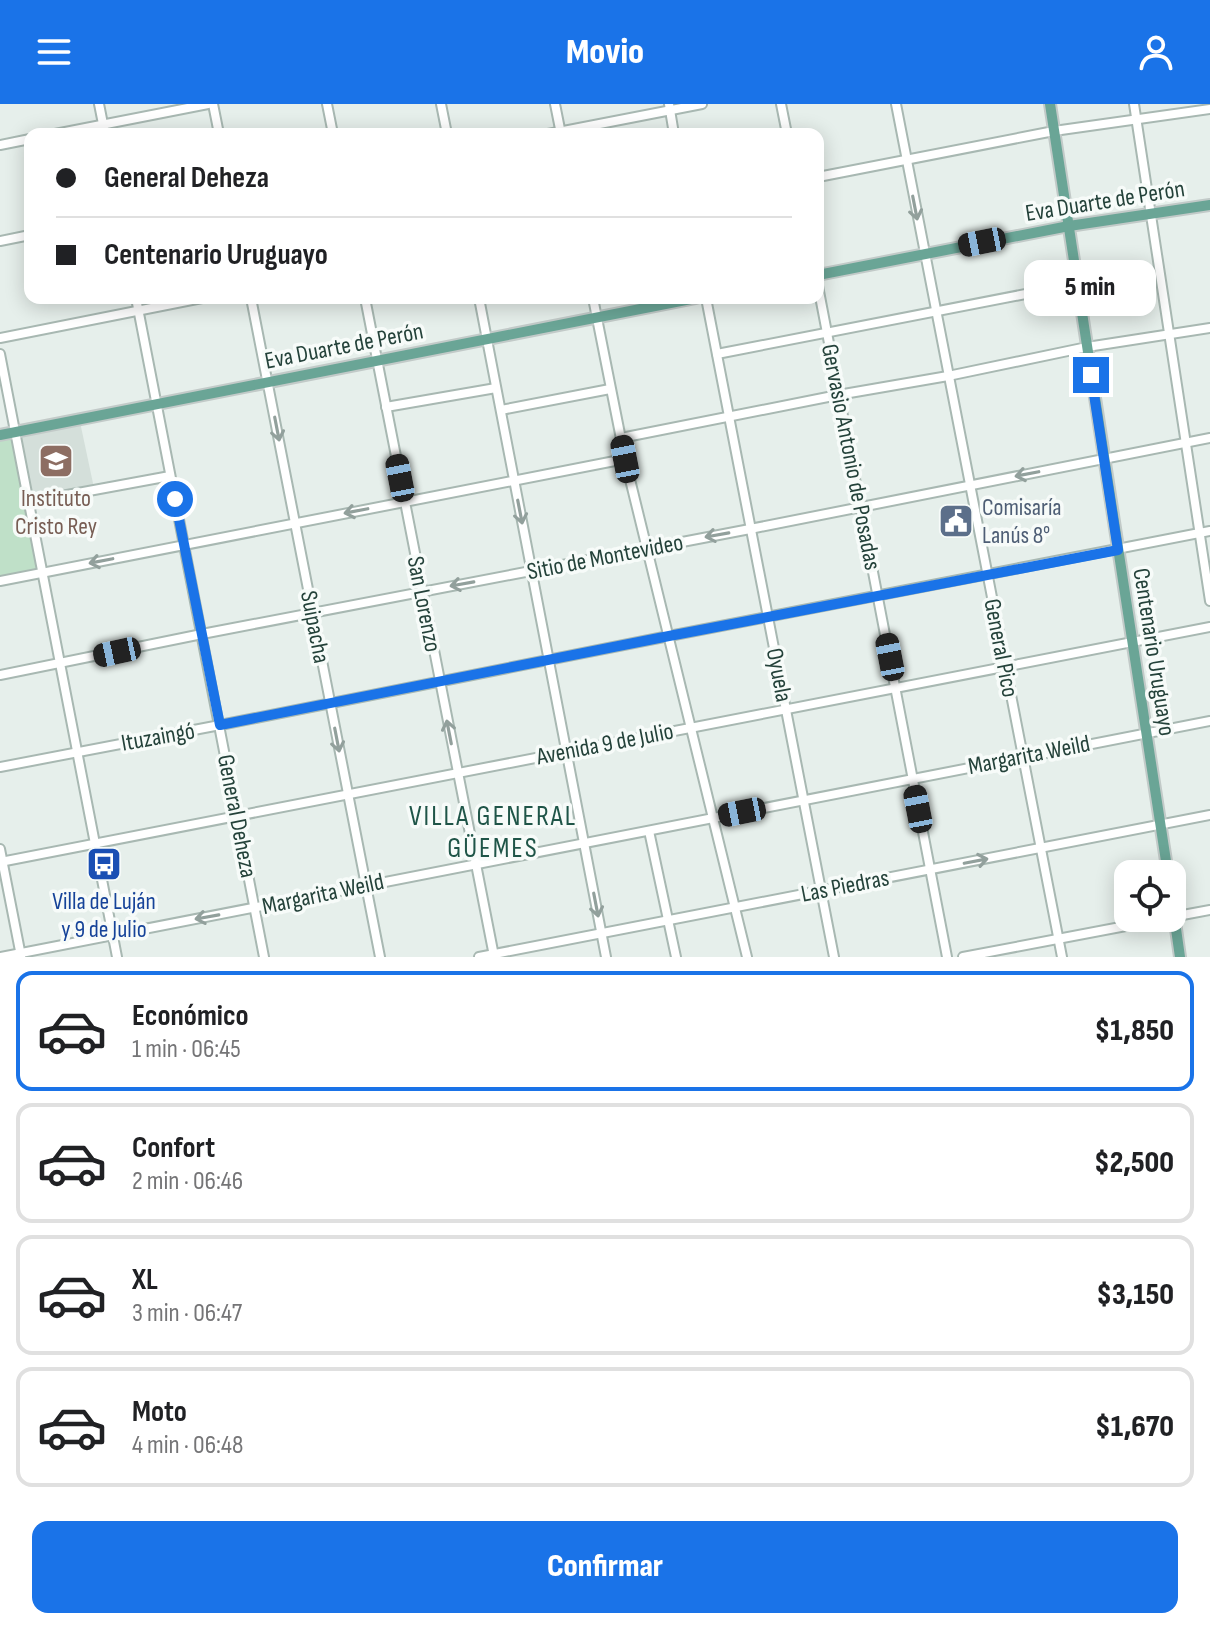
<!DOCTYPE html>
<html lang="es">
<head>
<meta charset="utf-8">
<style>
  :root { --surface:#fff; --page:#f6f6f6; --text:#202124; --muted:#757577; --line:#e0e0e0; --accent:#1a73e8 }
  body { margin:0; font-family:"Sofia Sans Condensed",sans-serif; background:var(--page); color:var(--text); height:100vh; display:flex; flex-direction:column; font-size:30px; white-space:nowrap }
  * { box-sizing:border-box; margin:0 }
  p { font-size:26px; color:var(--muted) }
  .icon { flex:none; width:44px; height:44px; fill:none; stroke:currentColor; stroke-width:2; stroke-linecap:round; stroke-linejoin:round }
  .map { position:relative; height:853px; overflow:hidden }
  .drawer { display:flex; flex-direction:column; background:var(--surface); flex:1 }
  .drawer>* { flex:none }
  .hud { position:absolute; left:24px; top:24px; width:800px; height:176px; border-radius:16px; box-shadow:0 4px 20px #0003; display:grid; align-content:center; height:176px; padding:0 32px; background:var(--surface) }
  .fabs { position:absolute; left:1114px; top:756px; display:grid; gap:16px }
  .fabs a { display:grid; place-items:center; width:72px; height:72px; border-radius:16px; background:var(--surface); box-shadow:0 4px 20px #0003; font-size:40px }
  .end { position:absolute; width:36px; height:36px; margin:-18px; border:10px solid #1a73e8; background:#fff; box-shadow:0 0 0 4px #fff }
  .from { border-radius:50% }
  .bubble { position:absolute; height:56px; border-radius:16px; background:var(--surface); box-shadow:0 4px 20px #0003; font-size:26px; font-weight:800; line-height:56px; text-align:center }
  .car { position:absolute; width:24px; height:48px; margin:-24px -12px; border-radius:10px; box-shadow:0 0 6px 2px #0007; background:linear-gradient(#222 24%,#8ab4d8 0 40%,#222 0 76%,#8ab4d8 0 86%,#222 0) }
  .hud b { display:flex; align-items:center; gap:28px; height:76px; font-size:30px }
  .hud b+b { border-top:2px solid var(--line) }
  .hud i { width:20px; height:20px; background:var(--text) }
  ul { padding:14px 0 0; list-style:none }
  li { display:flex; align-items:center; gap:24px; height:120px; margin:0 16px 12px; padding:0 16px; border:4px solid var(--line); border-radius:16px }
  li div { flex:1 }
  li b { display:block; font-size:30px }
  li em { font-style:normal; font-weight:800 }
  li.active { border-color:var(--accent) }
  li>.icon { width:72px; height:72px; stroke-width:1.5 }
  .primary-button { display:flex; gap:16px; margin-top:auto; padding:16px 32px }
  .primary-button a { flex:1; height:92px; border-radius:16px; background:var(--accent); color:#fff; font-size:32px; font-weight:800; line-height:92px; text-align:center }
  header { display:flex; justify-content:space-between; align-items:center; height:104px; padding:0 32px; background:var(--accent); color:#fff; font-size:36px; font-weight:800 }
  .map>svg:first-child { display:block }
  .built { fill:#d4dfda }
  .green { fill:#bfe0c8 }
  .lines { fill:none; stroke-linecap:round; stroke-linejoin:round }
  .minor-casing { stroke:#a8b8b2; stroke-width:12 }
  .major-casing { stroke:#c2cac8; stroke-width:14 }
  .minor { stroke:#fff; stroke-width:8 }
  .major { stroke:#6aa596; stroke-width:10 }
  .oneway { stroke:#92a09c }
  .route { stroke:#1a73e8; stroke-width:10 }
  .labels { text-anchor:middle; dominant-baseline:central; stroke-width:7; stroke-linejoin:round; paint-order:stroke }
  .street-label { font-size:24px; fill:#24423a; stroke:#f7fbf9 }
  .education-label { font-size:24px; fill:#785e54; stroke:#f7fbf9 }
  .service-label { font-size:24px; fill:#4e5e75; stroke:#f7fbf9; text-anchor:start }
  .transit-label { font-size:24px; fill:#164399; stroke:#f7fbf9 }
  .quarter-label { font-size:28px; letter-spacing:2px; fill:#1f5548; stroke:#f7fbf9 }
</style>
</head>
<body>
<header><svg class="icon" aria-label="menu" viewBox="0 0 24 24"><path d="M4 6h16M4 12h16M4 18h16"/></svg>Movio<svg class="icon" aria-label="person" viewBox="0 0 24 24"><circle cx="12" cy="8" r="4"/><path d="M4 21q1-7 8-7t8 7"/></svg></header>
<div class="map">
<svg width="1210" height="853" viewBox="0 0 1210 853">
  <rect width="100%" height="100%" fill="#e6efeb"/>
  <polygon class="built" points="80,318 94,384 31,396 18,330"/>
  <polygon class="green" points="13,333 38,465 0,473 0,336"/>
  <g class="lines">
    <g class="minor-casing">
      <g id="minor">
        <polyline points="99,0 105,30"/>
        <polyline points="213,0 219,30"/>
        <polyline points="327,0 333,30"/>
        <polyline points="441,0 447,30"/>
        <polyline points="555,0 561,30"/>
        <polyline points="669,0 674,30"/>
        <polyline points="781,0 787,30"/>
        <polyline points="896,0 1062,853"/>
        <polyline points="1134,0 1210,497"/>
        <polyline points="55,30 208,0"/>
        <polyline points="548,30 702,0"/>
        <polyline points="0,41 30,35"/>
        <polyline points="818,73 1054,27 1210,5"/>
        <polyline points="0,137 30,131"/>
        <polyline points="818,182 947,853"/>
        <polyline points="136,194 264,853"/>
        <polyline points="251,194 380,853"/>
        <polyline points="365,194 494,852"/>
        <polyline points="479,194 606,853"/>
        <polyline points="593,194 625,355 747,853"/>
        <polyline points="706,194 834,853"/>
        <polyline points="0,234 202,194"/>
        <polyline points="0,250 117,853"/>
        <polyline points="717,250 1077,180"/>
        <polyline points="386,303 496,284"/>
        <polyline points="501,306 610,285"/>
        <polyline points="621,334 838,291 948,272 1087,243 1210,224"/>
        <polyline points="29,398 170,372"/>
        <polyline points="0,477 625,355"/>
        <polyline points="0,571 202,530 750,425 1210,334"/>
        <polyline points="0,663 220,621 669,532 1210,427"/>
        <polyline points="649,727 676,853"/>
        <polyline points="0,745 21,852"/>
        <polyline points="0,758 1210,523"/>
        <polyline points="1172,813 1210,806"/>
        <polyline points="1,853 1210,617"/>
        <polyline points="479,853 1210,711"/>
        <polyline points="963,853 1168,814"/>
      </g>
    </g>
    <g class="major-casing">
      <g id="major">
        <polyline points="1050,0 1168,770"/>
        <polyline points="818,171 1069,122 1210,101"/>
        <polyline points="0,331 696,194"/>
        <polyline points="1172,797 1180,853"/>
      </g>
    </g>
    <use href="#minor" class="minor"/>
    <use href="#major" class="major"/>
  </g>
  <defs><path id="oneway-shaft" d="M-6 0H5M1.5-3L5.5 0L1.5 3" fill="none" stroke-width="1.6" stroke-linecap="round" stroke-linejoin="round" transform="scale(2)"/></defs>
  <g class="oneway">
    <use href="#oneway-shaft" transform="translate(915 104) rotate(79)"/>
    <use href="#oneway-shaft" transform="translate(277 325) rotate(79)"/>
    <use href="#oneway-shaft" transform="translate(1027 370) rotate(169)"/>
    <use href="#oneway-shaft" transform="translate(356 407) rotate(169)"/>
    <use href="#oneway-shaft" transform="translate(520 408) rotate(79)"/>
    <use href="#oneway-shaft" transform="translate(717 431) rotate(170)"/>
    <use href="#oneway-shaft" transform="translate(101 457) rotate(169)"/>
    <use href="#oneway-shaft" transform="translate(462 480) rotate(170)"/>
    <use href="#oneway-shaft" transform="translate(449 628) rotate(-101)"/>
    <use href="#oneway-shaft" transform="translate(337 636) rotate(79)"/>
    <use href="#oneway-shaft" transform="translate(976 757) rotate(-11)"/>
    <use href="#oneway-shaft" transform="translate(596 801) rotate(79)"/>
    <use href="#oneway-shaft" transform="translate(207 813) rotate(170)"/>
  </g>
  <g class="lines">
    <polyline class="route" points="175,395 220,621 669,532 1118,446 1091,271"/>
  </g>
  <defs>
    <g id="school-square" transform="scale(1.8)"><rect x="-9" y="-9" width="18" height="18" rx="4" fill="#8d6e63" stroke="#f7fbf9"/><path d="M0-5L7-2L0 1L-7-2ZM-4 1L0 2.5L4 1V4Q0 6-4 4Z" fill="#fff"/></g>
    <g id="civic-square" transform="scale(1.8)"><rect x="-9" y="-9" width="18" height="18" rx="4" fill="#5c6f8a" stroke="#f7fbf9"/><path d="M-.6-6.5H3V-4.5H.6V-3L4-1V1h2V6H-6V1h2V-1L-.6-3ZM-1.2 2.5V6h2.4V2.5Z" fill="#fff"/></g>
    <g id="bus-square" transform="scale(1.8)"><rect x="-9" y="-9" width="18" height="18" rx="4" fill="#1a4fb4" stroke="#f7fbf9"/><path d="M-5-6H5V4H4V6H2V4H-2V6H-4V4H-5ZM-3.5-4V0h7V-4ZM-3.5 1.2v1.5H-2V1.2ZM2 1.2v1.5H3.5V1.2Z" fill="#fff"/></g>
  </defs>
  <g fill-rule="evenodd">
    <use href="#school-square" x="56" y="357"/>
    <use href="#civic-square" x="956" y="417"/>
    <use href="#bus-square" x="104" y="760"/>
  </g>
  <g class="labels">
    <g class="street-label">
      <text transform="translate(1105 97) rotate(-9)">Eva Duarte de Perón</text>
      <text transform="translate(344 242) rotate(-11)">Eva Duarte de Perón</text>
      <text transform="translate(851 353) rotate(79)">Gervasio Antonio de Posadas</text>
      <text transform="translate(605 453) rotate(-11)">Sitio de Montevideo</text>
      <text transform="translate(424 500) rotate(79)">San Lorenzo</text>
      <text transform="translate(315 523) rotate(79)">Suipacha</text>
      <text transform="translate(1001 544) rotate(79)">General Pico</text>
      <text transform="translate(1154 548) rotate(81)">Centenario Uruguayo</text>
      <text transform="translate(779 571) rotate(79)">Oyuela</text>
      <text transform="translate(158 633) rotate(-10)">Ituzaingó</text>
      <text transform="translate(605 640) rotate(-11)">Avenida 9 de Julio</text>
      <text transform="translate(1029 651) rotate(-11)">Margarita Weild</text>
      <text transform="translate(237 712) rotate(79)">General Deheza</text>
      <text transform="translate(845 782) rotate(-11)">Las Piedras</text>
      <text transform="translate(323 790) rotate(-12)">Margarita Weild</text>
    </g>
    <g class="education-label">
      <text x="56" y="394">Instituto<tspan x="56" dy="28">Cristo Rey</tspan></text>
    </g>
    <g class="service-label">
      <text x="982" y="403">Comisaría<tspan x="982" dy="28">Lanús 8°</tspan></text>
    </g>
    <g class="transit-label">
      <text x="104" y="797">Villa de Luján<tspan x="104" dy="28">y 9 de Julio</tspan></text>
    </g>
    <g class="quarter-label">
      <text x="493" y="712">VILLA GENERAL<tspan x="493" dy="32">GÜEMES</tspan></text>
    </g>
  </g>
</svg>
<div class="fabs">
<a><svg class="icon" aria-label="locate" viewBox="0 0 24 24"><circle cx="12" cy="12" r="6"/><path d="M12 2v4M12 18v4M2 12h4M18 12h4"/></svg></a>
</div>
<i class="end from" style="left:175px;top:395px"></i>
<i class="end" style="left:1091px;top:271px"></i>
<div class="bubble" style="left:1024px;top:156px;width:132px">5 min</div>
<i class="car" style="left:982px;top:138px;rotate:259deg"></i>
<i class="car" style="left:625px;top:355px;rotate:349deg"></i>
<i class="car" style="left:400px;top:374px;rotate:349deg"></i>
<i class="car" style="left:117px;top:548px;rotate:258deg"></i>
<i class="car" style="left:890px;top:553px;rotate:349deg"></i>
<i class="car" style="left:918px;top:705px;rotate:349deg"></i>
<i class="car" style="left:742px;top:708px;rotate:259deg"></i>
<div class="hud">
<b><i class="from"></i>General Deheza</b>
<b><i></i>Centenario Uruguayo</b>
</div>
</div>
<section class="drawer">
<ul>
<li class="active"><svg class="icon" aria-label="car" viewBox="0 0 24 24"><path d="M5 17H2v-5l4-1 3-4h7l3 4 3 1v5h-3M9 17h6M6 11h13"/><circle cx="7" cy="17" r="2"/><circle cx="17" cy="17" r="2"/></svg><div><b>Económico</b><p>1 min · 06:45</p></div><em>$1,850</em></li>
<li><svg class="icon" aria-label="car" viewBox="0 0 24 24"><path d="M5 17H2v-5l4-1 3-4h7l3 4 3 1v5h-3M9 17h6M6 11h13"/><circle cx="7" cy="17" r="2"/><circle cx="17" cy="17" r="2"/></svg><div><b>Confort</b><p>2 min · 06:46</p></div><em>$2,500</em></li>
<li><svg class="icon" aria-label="car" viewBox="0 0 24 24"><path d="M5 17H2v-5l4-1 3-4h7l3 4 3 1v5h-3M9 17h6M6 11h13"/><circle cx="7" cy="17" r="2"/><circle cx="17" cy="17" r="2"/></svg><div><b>XL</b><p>3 min · 06:47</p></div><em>$3,150</em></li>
<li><svg class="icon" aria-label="car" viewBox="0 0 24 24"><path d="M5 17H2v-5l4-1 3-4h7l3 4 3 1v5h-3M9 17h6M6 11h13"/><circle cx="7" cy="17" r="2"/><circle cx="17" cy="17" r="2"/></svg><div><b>Moto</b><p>4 min · 06:48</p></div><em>$1,670</em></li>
</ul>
<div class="primary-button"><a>Confirmar</a></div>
</section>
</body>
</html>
